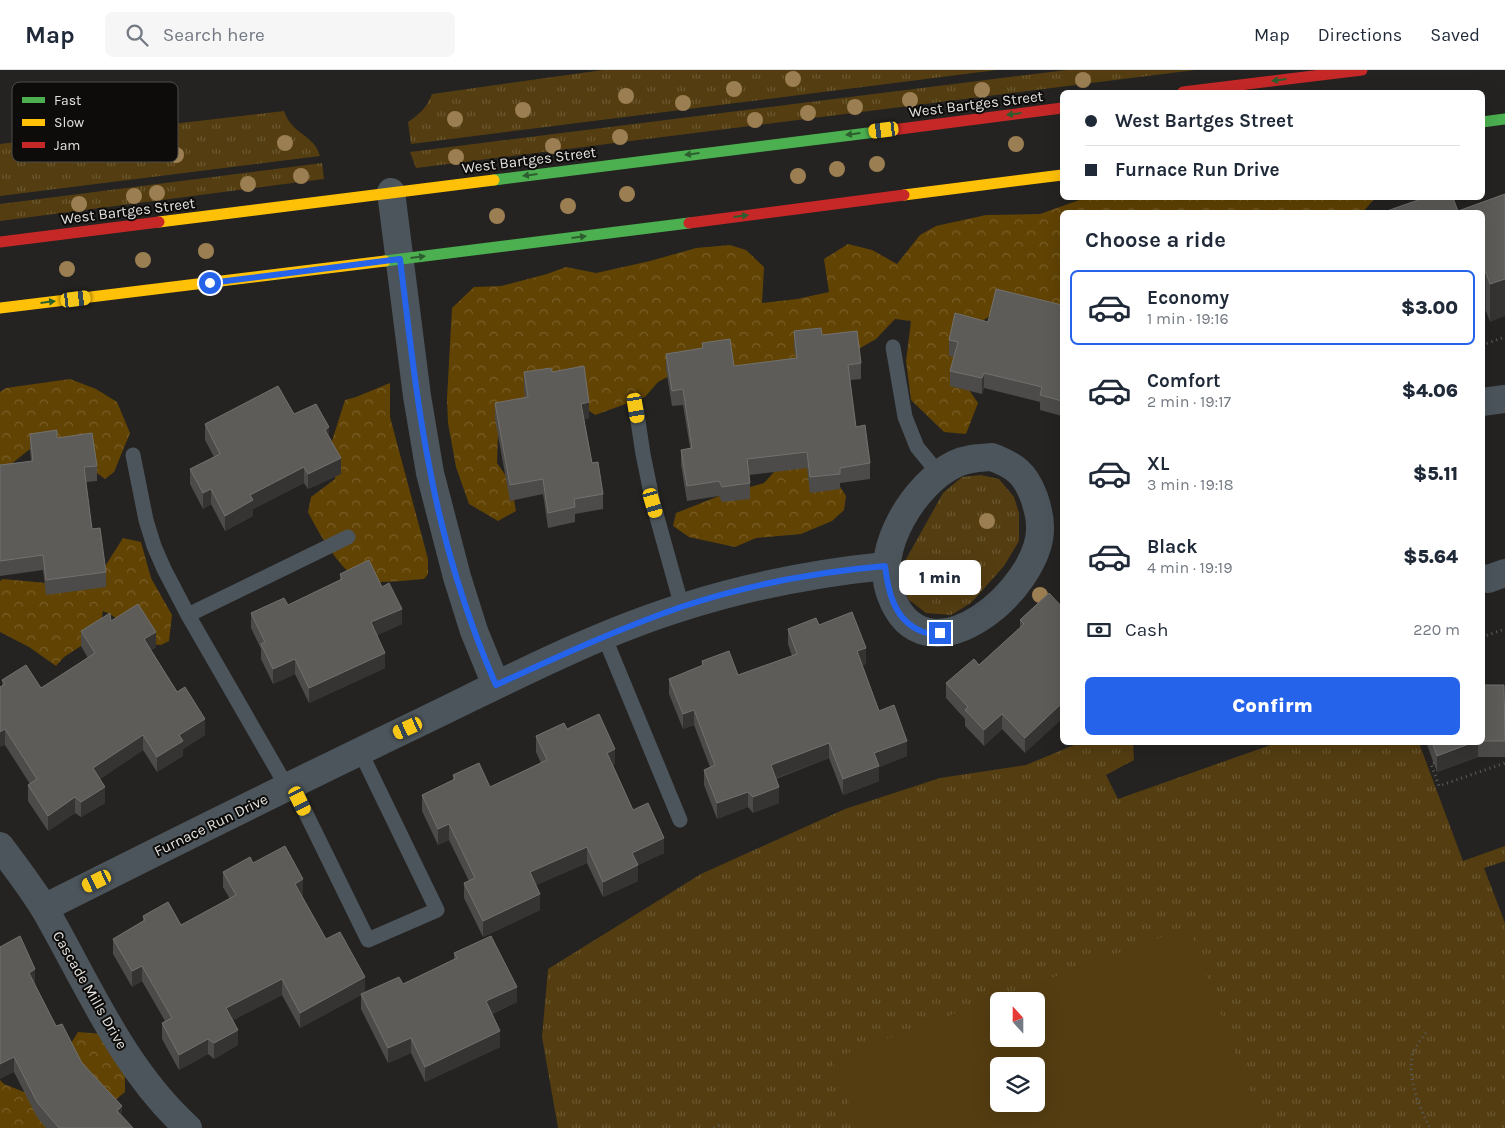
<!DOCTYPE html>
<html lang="en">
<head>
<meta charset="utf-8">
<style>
  :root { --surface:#fff; --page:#f6f6f7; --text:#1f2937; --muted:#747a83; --line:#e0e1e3; --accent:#2563eb }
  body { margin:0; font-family:Karla,sans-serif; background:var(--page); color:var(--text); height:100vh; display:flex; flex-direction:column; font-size:19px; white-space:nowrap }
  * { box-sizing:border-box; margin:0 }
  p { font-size:16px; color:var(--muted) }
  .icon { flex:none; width:28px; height:28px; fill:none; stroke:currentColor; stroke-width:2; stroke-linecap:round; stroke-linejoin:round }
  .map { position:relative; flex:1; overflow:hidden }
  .drawer { position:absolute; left:1060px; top:140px; width:425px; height:535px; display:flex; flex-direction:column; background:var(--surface); border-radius:8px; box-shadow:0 5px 20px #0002 }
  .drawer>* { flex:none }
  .guide { position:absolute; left:1060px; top:20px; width:425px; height:110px; border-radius:8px; box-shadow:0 5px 20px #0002; display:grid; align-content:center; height:110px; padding:0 25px; background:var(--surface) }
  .needle { width:32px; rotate:339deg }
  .tools { position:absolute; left:990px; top:922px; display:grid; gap:10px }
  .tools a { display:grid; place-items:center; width:55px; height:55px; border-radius:8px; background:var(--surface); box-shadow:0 5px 20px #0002; font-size:25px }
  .end { position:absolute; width:22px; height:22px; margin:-11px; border:6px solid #2563eb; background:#fff; box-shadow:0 0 0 2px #fff }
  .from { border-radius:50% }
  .bubble { position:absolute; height:35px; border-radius:8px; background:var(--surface); box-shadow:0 5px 20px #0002; font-size:16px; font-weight:800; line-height:35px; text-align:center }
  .car { position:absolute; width:15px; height:30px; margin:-15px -8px; border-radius:6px; box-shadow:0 0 4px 1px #0007; background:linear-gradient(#f5c518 24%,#345 0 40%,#f5c518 0 76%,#345 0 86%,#f5c518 0) }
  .guide b { display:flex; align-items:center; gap:18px; height:48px; font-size:19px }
  .guide b+b { border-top:1px solid var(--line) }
  .guide i { width:12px; height:12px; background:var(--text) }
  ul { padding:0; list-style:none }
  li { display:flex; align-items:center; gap:15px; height:75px; margin:0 10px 8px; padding:0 15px; border:2px solid transparent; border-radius:8px }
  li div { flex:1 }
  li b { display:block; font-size:19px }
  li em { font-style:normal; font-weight:800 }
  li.selected { border-color:var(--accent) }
  li>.icon { width:45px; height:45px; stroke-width:1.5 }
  h2 { padding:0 25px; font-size:22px; line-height:60px }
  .pay { display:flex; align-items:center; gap:12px; height:55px; padding:0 25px; font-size:19px }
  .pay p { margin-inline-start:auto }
  .cta { display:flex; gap:10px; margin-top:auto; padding:10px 25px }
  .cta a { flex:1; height:58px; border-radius:8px; background:var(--accent); color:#fff; font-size:20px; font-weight:800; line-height:58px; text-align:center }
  header { display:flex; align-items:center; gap:30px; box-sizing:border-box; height:70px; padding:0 25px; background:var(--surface); border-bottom:1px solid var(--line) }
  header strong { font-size:24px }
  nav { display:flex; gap:28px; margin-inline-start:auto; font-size:18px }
  .search { width:350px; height:45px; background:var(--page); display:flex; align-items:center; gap:12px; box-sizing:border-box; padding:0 18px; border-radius:8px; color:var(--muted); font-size:19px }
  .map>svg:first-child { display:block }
  .grass { fill:url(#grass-tufts); fill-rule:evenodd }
  .forest { fill:url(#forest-crowns) }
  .green { fill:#543d11; fill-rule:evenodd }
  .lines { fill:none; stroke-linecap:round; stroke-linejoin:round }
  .path { stroke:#5a5e62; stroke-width:3; stroke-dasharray:1 4; stroke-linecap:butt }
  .lane { stroke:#4c555b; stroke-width:15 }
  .street { stroke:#4c555b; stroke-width:28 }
  .fast { stroke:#4caf50; stroke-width:11 }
  .slow { stroke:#ffc107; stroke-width:11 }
  .jam { stroke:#c62828; stroke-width:11 }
  .tree { fill:#9b7f52 }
  .wall { fill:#4d4b49 }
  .shaded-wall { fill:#363432 }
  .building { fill:#5d5c59; stroke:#72716e }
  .oneway { fill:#2c5e2e }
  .route { stroke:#2563eb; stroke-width:6 }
  .labels { text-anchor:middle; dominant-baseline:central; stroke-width:4; stroke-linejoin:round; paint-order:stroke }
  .street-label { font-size:15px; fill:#e3e2df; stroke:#0d0c0b }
  .key { fill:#0d0c0b; stroke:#4d4c4b; stroke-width:1 }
  .key-label { font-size:14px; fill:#e3e2df }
</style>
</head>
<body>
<header>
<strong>Map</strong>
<div class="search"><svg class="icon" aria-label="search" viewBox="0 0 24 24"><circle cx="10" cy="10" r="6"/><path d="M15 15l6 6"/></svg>Search here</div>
<nav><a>Map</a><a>Directions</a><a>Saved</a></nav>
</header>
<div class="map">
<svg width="1505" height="1058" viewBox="0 0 1505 1058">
  <defs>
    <pattern id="grass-tufts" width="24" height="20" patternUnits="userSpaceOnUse" patternTransform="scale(1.25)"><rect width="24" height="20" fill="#543d11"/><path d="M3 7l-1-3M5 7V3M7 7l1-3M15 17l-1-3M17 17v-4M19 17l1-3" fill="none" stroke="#6c5933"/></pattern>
    <pattern id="forest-crowns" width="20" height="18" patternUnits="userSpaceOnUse" patternTransform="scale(1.25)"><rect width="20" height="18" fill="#614304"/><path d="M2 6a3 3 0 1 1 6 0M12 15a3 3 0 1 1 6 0" fill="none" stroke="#785e28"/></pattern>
  </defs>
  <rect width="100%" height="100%" fill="#242321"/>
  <g class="grass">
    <path d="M603 0H997L411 74 408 52C420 44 427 37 432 24Z"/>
    <polygon points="1067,0 1195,0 416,98 410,82"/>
    <path d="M284 41C292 65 314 64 320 86L0 126V74Z"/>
    <polygon points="322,93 324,109 0,151 0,134"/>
    <polygon points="981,405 999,409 1014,427 1019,443 1019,471 1004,496 971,533 951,545 926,543 908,529 902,509 905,491 943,423 962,407"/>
    <path d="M1079 673H1133L1134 690 1106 705 1118 729 1276 673H1419L1463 791 1505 776V791L1484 798 1505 853V1058H558L542 967 548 899 701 804 845 739 940 708 1026 695ZM999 931H1036V969H999ZM999 996H1036V1034H999Z"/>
  </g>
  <g class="forest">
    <polygon points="1085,128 1375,128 1363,142 1062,142 1062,264 1011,233 982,251 965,314 978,333 966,364 944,362 911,330 906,291 911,251 895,249 876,269 848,285 742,302 696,292 658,312 645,327 595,345 570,327 519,333 498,364 497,393 511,413 516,441 498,451 469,434 456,397 448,353 447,329 452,238 474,217 501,216 547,204 566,197 596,203 650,191 696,178 730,175 746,180 764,197 762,233 797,229 829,222 824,189 848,174 872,180 897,194 920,165 936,156 986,145 1040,144"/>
    <polygon points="70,309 96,319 117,332 130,363 114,402 105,409 89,397 30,379 0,403 0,322 6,318"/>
    <path d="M390 313V347L428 489V504L424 509C407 510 373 515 359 509 340 501 317 460 308 442L311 427 335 409 332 371 345 330 356 327Z"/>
    <polygon points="809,390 837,412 846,426 844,440 832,451 801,464 756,468 735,477 689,467 673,456 676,443 719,426 764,413 774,402"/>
    <path d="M123 468 141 472 151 508 172 545 169 571 161 575 141 574C131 560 120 548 103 541L100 557 81 576 64 587 56 596 29 577 0 562V511L3 509 57 514 104 498Z"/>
    <polygon points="78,962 103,964 125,1002 125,1022 80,1058 0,1058 0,1010 4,1014 24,1022 63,986"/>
  </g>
  <path class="green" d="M1189 857 1263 1058H858L832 989ZM999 931H1036V969H999ZM999 996H1036V1034H999Z"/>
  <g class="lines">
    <g class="path">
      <polyline points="1482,275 1505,267"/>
      <polyline points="1482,567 1505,559"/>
      <polyline points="1434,693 1431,694 1439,716 1505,693"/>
      <path d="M1426 963C1421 970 1413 979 1412 987 1408 1011 1419 1036 1430 1058"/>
      <polyline points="714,1058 720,1055"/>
    </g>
    <g class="lane">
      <polyline points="893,277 905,347 917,377 939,404"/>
      <polyline points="636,338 643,384 653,433 682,537"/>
      <polyline points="133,385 146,450 154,476 164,499 188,545 287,717"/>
      <polyline points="188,545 348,467"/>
      <polyline points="604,566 680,750"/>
      <polyline points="292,715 368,870 437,840 360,681"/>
    </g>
    <g class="street">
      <polyline points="391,122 417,326 430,403 457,507 474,561 496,615"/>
      <polyline points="1482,332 1505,329"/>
      <path d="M992 387C1015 396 1025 403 1034 427 1037 436 1040 446 1040 456 1043 517 924 620 890 523 874 479 915 413 955 394 967 388 979 388 992 387Z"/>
      <polyline points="1482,508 1488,509 1505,503"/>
      <path d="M0 776C15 796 31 817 44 838 88 914 122 998 188 1058"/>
      <path d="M44 838C169 775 296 712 423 651 508 610 593 565 683 537 749 516 816 503 885 496"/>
    </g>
    <g class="fast">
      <polyline points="1482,52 1505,49"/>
      <polyline points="494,110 892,60"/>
      <polyline points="385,191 689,153"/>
    </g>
    <g class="slow">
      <polyline points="904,125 1062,105"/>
      <polyline points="159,152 494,110"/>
      <polyline points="0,238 385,191"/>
    </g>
    <g class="jam">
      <polyline points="1183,22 1362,0"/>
      <polyline points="892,60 1062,38"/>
      <polyline points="689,153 904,125"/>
      <polyline points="0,172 159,152"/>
    </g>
  </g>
  <g class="tree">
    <circle cx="793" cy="9" r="8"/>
    <circle cx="1083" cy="10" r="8"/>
    <circle cx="734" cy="19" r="8"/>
    <circle cx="982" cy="20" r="8"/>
    <circle cx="626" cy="26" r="8"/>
    <circle cx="910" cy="30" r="8"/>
    <circle cx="683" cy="33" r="8"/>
    <circle cx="855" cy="37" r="8"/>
    <circle cx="523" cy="40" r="8"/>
    <circle cx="808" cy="43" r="8"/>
    <circle cx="455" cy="49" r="8"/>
    <circle cx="755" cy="50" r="8"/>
    <circle cx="620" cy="67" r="8"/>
    <circle cx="285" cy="73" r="8"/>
    <circle cx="1016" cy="74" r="8"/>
    <circle cx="553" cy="76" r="8"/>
    <circle cx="176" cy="85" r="8"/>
    <circle cx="456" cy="87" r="8"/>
    <circle cx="877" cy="94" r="8"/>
    <circle cx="837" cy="99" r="8"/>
    <circle cx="301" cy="106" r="8"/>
    <circle cx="798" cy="106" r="8"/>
    <circle cx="248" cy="114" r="8"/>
    <circle cx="157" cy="123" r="8"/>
    <circle cx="627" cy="124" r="8"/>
    <circle cx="134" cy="126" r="8"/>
    <circle cx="79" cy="134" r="8"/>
    <circle cx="568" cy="136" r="8"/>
    <circle cx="497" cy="146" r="8"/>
    <circle cx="206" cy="181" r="8"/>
    <circle cx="143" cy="190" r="8"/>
    <circle cx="67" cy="199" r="8"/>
    <circle cx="987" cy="451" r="8"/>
    <circle cx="942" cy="510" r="8"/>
    <circle cx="1040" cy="525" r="8"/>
  </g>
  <g class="wall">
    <polygon points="1505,124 1490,252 1486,241 1482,242 1482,142 1384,142 1433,129 1458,141"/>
    <polygon points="1062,235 1062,346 1040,340 1040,332 984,318 982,324 950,316 950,301 954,287 949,286 949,270 988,252"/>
    <polygon points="794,261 822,265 861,293 861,309 850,310 856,357 870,393 870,409 840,413 840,419 810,423 807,398 749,405 750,413 750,429 722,432 719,426 687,431 681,395 681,380 690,378 683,335 672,336 666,299 666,284 702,278 702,273 734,296 796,288 794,277"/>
    <polygon points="524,302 552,302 589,348 584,349 592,393 603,424 603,439 575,444 575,452 548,458 543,424 510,431 495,349 495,333 525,328 524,318"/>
    <polygon points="294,344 329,367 341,404 308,419 304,413 253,439 253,446 225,461 211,434 203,439 190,414 190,399 214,387 205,370 205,354"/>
    <polygon points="30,364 57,368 97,396 97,411 86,412 92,459 106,502 106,517 46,525 43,500 0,506 0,395 31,391 30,379"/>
    <polygon points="340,504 382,517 402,554 377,565 385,598 309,633 295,604 273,614 261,589 261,579 251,558 251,543 288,535 340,510"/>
    <polygon points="1049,523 1025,683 1002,659 984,676 965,656 965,649 946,628 946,613 979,595 1020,558 1020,550"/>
    <polygon points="111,551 156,577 151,580 205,665 183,679 183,686 157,702 143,680 100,709 105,733 81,747 75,743 48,761 28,731 28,715 30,714 5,675 2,610 41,618 88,588 81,576 81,561"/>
    <polygon points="819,555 866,594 862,595 879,641 907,686 879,697 879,711 843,725 829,688 776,709 779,733 753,743 748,737 717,749 704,715 704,700 710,697 694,655 683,659 669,624 669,609 702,596 702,591 738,605 792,586 788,574 788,559"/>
    <polygon points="1482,615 1505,632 1505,687 1478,687 1437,702 1426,672 1482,672"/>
    <polygon points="567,659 615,694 613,695 633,740 664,783 638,795 638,811 603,827 587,793 536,815 540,840 483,867 464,828 464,813 469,811 449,770 438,775 422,741 422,725 453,710 453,705 490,717 541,693 536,682 536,666"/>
    <polygon points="253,793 303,825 302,826 326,869 365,922 403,914 454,889 454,883 517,932 492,944 500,977 425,1012 411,983 388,993 361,939 361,925 300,958 282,925 233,950 238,975 214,989 208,984 179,1000 162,969 162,953 165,951 142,911 132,917 113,884 113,869 143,851 143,846 181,855 230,829 223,817 223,802"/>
    <polygon points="0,877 35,915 56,956 82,993 122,1045 133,1058 46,1058 37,1047 14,1002"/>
  </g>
  <g class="shaded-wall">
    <polygon points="1486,203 1486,241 1482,242 1482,204"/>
    <polygon points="1505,209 1505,246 1490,252 1490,214"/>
    <polygon points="984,303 984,318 982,324 982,308"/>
    <polygon points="589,332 589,348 581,349 581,334"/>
    <polygon points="329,357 329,373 325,360"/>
    <polygon points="341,388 341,404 308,419 308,404"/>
    <polygon points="304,397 304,413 253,439 253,446 225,461 225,446 250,425"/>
    <polygon points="211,419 211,434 203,439 203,423"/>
    <polygon points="402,539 402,554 371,568 371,552"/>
    <polygon points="156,562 156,577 144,584 144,569"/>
    <polygon points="866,578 866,594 857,597 857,581"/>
    <polygon points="385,583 385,598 309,633 309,618"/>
    <polygon points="295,589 295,604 273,614 273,599"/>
    <polygon points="1062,633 1062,649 1025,683 1025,668"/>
    <polygon points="694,640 694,655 683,659 683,644"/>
    <polygon points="1002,644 1002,659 984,676 984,660"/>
    <polygon points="205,649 205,665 183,679 183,686 157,702 157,687 179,665"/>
    <polygon points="5,659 5,675 0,677 0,662"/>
    <polygon points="143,665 143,680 93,714 93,698"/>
    <polygon points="907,671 907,686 879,697 879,711 843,725 843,709 874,683"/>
    <polygon points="1474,672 1478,672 1478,687 1437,702 1437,686"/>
    <polygon points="829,673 829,688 771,710 771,695"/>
    <polygon points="615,679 615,694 607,698 607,683"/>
    <polygon points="105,717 105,733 81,747 81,732"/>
    <polygon points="779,717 779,733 753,743 753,727"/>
    <polygon points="748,722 748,737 717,749 717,733"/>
    <polygon points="75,727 75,743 48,761 48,746"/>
    <polygon points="449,754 449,770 438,775 438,759"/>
    <polygon points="664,768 664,783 638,795 638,811 603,827 603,812 632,783"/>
    <polygon points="587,777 587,793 530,818 530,802"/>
    <polygon points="303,809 303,825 295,829 295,814"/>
    <polygon points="540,824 540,840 483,867 483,851"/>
    <polygon points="142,896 142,911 132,917 132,901"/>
    <polygon points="35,899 35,915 29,919 29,903"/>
    <polygon points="365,907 365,923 300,958 300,943"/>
    <polygon points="282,909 282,925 226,954 226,938"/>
    <polygon points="517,917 517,932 486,946 486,931"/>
    <polygon points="238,960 238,975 214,989 214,973"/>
    <polygon points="500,961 500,977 425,1012 425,997"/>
    <polygon points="411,968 411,983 388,993 388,978"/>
    <polygon points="208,969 208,984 179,1000 179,985"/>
    <polygon points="14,987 14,1002 0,1009 0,994"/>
    <polygon points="122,1036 122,1052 117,1041"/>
  </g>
  <g class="building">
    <polygon points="1505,124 1505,209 1490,214 1486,203 1482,204 1482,142 1384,142 1424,128 1433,128 1433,129 1436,128 1453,128 1458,141"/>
    <polygon points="996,219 1062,235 1062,331 1040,325 1042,317 984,303 982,308 950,301 958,272 949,270 955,243 988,252"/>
    <polygon points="821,258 822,265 857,261 861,293 848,295 856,357 865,355 870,393 840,398 840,404 810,407 807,382 747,389 750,413 722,417 719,411 687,416 681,380 692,378 683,319 672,321 666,284 703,278 702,273 730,269 734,296 797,288 794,261"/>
    <polygon points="584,296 589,332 581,334 592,393 598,392 603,424 574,429 575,437 548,443 543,409 510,415 495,333 528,327 524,302 551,298 552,302"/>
    <polygon points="278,316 294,344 316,334 329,357 325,360 341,388 308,404 304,397 250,425 253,430 225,446 211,419 203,423 190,399 220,384 205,354"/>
    <polygon points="57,360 57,368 92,363 97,396 84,397 92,459 100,458 106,502 46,510 43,485 0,491 0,395 33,391 30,364"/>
    <polygon points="369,490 382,517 389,513 402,539 371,552 385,583 309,618 295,589 273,599 261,574 265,572 251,543 284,528 288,535 342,509 340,504"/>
    <polygon points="1049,523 1062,537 1062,633 1025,668 1002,644 984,660 965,640 968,637 946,613 974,589 979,595 1024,554 1020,550"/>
    <polygon points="138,534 156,562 144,569 177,622 185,617 205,649 179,665 183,671 157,687 143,665 93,698 105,717 81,732 75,727 48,746 28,715 37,709 5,659 0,662 0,617 5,614 2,610 26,595 41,618 95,583 81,561 110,543 111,551"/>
    <polygon points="852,542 866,578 857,581 879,641 894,635 907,671 874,683 879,696 843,709 829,673 771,695 779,717 753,727 748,722 717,733 704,700 715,695 694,640 683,644 669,609 703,595 702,591 729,581 738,605 797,584 788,559 816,548 819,555"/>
    <polygon points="1482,615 1504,615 1505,671 1482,671"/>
    <polygon points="599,644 615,679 607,683 633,740 648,733 664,768 632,783 638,795 603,812 587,777 530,802 540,824 483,851 464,813 475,808 449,754 438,759 422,725 455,709 453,705 479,693 490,717 547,690 536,666 564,653 567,659"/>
    <polygon points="1432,672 1474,672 1437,686"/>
    <polygon points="285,776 303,809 295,814 326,869 340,862 365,907 300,943 282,909 226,938 238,960 214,973 208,969 179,985 162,953 172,948 142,896 132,901 113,869 145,850 143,846 168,832 181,855 236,825 223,802 250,787 253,793"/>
    <polygon points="20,866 35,899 29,903 56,956 62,954 82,993 122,1036 117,1041 133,1058 59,1058 37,1032 14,987 0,994 0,877"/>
    <polygon points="491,866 517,917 486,931 500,961 425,997 411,968 388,978 361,924 399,907 403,914 457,888 454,883"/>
  </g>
  <defs><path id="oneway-solid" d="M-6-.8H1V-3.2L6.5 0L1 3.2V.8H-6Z" transform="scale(1.25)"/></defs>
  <g class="oneway">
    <use href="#oneway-solid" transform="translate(1279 10) rotate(173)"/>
    <use href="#oneway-solid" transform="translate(1014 44) rotate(173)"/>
    <use href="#oneway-solid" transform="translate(853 64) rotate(173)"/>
    <use href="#oneway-solid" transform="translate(692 84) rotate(173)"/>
    <use href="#oneway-solid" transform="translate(530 105) rotate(173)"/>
    <use href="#oneway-solid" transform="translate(741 146) rotate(-7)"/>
    <use href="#oneway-solid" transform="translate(579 167) rotate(-7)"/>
    <use href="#oneway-solid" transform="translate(418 187) rotate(-7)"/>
    <use href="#oneway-solid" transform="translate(48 232) rotate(-7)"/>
  </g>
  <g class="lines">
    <path class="route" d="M210 213 400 189C409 260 416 330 430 400 443 471 467 549 496 615 557 587 618 559 681 537 747 515 816 502 885 496 888 521 894 550 921 561 926 564 934 563 940 563"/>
  </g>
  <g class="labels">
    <g class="street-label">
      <text transform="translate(976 34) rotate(-7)">West Bartges Street</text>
      <text transform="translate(529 90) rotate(-7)">West Bartges Street</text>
      <text transform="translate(128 141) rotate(-7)">West Bartges Street</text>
      <text transform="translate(211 755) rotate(-26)">Furnace Run Drive</text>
      <text transform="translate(90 920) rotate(60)">Cascade Mills Drive</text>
    </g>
  </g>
  <rect x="12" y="12" width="166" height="80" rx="8" class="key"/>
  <rect x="22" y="27" width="23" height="6" fill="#4caf50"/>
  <rect x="22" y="49" width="23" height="7" fill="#ffc107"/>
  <rect x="22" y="72" width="23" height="6" fill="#c62828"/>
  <g class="key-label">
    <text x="54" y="35">Fast</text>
    <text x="54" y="57">Slow</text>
    <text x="54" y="80">Jam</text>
  </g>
</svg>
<div class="tools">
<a><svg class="needle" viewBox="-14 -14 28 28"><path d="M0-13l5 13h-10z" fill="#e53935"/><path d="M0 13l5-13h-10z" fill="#747a83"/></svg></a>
<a><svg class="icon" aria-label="layers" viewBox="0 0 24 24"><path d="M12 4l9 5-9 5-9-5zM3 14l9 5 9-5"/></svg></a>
</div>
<i class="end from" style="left:210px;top:213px"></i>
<i class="end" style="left:940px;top:563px"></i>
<div class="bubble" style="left:899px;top:490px;width:82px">1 min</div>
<i class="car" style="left:884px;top:60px;rotate:263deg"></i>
<i class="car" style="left:76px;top:229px;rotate:83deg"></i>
<i class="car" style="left:636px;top:338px;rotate:171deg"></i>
<i class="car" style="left:653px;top:433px;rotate:164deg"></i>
<i class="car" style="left:408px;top:658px;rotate:245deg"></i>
<i class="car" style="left:300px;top:731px;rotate:154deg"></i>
<i class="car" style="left:97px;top:811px;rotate:244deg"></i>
<div class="guide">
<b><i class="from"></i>West Bartges Street</b>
<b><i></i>Furnace Run Drive</b>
</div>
<section class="drawer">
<h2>Choose a ride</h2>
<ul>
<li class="selected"><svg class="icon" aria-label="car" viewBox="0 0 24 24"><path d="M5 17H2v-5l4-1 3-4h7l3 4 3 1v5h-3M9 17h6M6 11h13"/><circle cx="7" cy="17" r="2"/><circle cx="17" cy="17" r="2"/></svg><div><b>Economy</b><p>1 min · 19:16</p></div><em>$3.00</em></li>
<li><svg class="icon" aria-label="car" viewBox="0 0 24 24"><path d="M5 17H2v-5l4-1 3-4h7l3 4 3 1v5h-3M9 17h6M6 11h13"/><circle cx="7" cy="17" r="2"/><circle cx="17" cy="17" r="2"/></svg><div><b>Comfort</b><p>2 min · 19:17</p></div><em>$4.06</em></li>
<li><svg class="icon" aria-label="car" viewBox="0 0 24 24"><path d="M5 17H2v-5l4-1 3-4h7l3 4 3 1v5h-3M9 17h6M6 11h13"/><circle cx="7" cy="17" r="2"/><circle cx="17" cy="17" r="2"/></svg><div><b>XL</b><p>3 min · 19:18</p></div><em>$5.11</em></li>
<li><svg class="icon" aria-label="car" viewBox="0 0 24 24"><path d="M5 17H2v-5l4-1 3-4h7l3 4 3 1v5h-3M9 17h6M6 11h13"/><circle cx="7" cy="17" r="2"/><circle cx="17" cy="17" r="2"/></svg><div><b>Black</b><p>4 min · 19:19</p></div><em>$5.64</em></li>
</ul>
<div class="pay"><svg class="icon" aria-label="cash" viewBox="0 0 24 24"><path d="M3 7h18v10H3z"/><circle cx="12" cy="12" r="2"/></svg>Cash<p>220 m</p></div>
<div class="cta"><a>Confirm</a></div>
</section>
</div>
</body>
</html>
